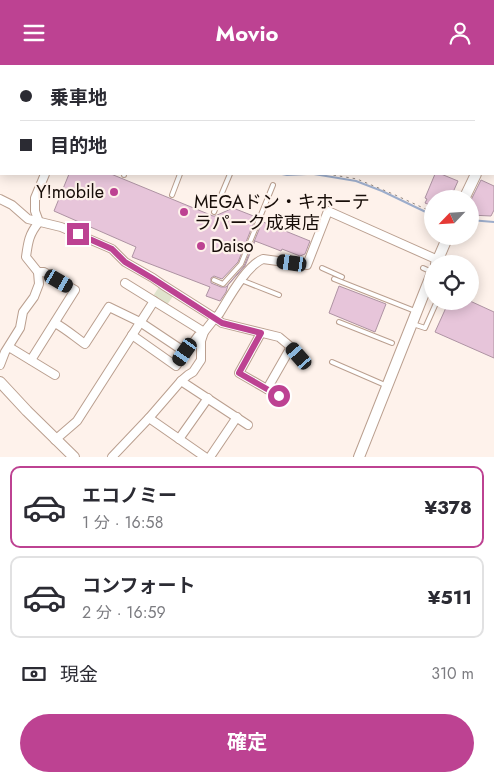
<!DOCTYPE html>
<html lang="ja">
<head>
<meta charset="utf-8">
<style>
  :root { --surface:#fff; --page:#f7f7f7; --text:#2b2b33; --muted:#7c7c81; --line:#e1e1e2; --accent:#bd4292 }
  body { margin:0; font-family:Jost,"Noto Sans JP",sans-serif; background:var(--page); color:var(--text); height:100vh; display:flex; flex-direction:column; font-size:19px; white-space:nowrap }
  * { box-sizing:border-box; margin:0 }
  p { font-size:16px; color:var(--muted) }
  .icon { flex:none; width:28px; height:28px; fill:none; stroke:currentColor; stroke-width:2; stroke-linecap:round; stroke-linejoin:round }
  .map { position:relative; height:392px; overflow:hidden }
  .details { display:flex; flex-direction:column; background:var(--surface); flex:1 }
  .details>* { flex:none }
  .guide { position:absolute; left:0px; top:0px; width:495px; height:110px; box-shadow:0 2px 12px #0003; display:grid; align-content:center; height:110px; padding:0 20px; background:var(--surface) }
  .needle { width:32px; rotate:245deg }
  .controls { position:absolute; left:424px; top:125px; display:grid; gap:10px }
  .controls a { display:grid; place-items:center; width:55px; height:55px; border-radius:50%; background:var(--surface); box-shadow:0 2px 12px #0003; font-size:25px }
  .end { position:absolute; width:22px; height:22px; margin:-11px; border:6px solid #bd4292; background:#fff; box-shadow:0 0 0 2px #fff }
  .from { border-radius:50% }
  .car { position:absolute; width:15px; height:30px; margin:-15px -8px; border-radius:6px; box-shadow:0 0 4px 1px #0007; background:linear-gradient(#222 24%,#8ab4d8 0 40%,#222 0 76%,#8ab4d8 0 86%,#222 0) }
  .guide b { display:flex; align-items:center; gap:18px; height:48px; font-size:19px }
  .guide b+b { border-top:1px solid var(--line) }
  .guide i { width:12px; height:12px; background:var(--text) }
  ul { padding:9px 0 0; list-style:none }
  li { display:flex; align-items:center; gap:15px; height:82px; margin:0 10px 8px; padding:0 10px; border:2px solid var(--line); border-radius:10px }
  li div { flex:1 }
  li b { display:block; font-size:19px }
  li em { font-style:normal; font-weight:700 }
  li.active { border-color:var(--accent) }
  li>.icon { width:45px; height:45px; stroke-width:1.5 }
  .pay { display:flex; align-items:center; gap:12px; height:55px; padding:0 20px; font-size:19px }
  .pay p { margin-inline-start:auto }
  .button { display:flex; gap:10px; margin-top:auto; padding:10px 20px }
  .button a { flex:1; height:58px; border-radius:30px; background:var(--accent); color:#fff; font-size:20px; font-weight:700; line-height:58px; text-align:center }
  header { display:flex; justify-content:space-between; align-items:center; height:65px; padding:0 20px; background:var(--accent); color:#fff; font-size:22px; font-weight:700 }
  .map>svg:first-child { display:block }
  .green { fill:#e0e3cd }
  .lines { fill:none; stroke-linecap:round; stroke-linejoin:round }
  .stream { stroke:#9dadcb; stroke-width:2 }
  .building { fill:#e7c5da; stroke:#ae93a3 }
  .service-casing { stroke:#ba9f8f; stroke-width:6 }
  .minor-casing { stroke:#ba9f8f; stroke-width:10 }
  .tertiary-casing { stroke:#ba9f8f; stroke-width:12 }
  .trunk-casing { stroke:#ba9f8f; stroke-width:15 }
  .path { stroke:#948983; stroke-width:1; stroke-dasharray:2.5 4; stroke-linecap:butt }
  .service { stroke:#fff; stroke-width:4 }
  .minor { stroke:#fff; stroke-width:8 }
  .tertiary { stroke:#fff; stroke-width:10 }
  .trunk { stroke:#fff; stroke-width:12 }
  .route { stroke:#bd4292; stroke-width:6 }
  .poi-dot { fill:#bd4292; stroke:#fef2eb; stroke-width:2 }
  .labels { text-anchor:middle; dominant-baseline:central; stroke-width:4.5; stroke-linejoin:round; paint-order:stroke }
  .poi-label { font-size:18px; fill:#170d08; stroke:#fef2eb; text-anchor:start }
</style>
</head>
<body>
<header><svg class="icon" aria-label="menu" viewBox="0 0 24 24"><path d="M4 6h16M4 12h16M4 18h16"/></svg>Movio<svg class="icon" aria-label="person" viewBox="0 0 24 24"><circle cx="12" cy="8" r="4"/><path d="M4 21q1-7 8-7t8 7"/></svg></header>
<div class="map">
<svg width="494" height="392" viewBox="0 0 494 392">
  <rect width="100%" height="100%" fill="#fef2eb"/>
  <polygon class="green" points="159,222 173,231 167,240 153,231"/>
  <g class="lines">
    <g class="stream">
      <polyline points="82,1 83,0"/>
      <polyline points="384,1 385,0"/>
      <polyline points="0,51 1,51"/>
      <polyline points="282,109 287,110 307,109"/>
      <polyline points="314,109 356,116 382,126 432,150"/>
      <polyline points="470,155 494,157"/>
    </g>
  </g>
  <g class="building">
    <polygon points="69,109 111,109 213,151 215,151 233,143 256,152 238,197 222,214 214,211 211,213 211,218 221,222 226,222 244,201 263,155 263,157 310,176 305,189 300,191 282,184 281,186 255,176 245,201 228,220 226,227 220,236 206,231 210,222 132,192 136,182 54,146"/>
    <polygon points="435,109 441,109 458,116 450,134 432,134 432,141 425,138 427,134 425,133"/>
    <polygon points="481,115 494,121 494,145 491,151 470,150 470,137"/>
    <polygon points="339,221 386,239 375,267 329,248"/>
    <polygon points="449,236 470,236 494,247 494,293 435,267"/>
  </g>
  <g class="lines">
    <g class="service-casing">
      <g id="service">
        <polyline points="167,1 168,0"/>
        <polyline points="124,110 124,109"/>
        <polyline points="172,130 180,109"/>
        <polyline points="214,147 230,109"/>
        <polyline points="322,203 342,212"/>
        <polyline points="423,203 432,207"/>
        <polyline points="334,214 415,246"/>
        <polyline points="214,215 223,219 241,199 273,120"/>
        <polyline points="241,215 279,230"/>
        <polyline points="339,257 392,278"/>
        <polyline points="413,259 425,263 437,236"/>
        <polyline points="332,297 385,320"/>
      </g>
    </g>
    <g class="minor-casing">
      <g id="minor">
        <polyline points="20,1 20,0"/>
        <polyline points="0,42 1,41"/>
        <polyline points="494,71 494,70"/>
        <path d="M0 134 12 140 28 154 61 162 112 184 125 197 153 213 163 220 215 253 219 249C229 233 246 201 263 194L307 200 328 146 438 195"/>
        <polyline points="39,157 35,146 35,133 45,109"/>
        <polyline points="125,218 204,267 198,271 176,301 132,270"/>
        <path d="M55 258C66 264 75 272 85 279L109 242 140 257 185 287"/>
        <polyline points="261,268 239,308 279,331"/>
        <polyline points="9,282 55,310"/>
        <path d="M31 295 75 225 44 207H38L26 192C28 177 29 169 39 157"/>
        <polyline points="0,300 5,287 20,263 23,247 34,232 39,219 38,207"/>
        <polyline points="181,316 248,360"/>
        <polyline points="267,324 291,282"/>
        <polyline points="149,353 205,392"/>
        <polyline points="179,374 208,333"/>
        <polyline points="55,375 77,356 154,236"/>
        <polyline points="112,392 149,353 181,316 188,310 193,307 201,295 201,276 204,267 215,253 222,258 279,272 291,282 299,291"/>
        <polyline points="210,392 237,352"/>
      </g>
    </g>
    <g class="tertiary-casing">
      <g id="tertiary">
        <polyline points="88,1 88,0"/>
        <polyline points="464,134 476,109"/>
        <polyline points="436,199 448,171"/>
        <polyline points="0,317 27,346 74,392"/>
        <polyline points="359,392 432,208"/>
      </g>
    </g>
    <g class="trunk-casing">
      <polyline id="trunk" points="232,0 235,1"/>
    </g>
    <g class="path">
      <polyline points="260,1 261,0"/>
      <polyline points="381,1 382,0"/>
      <polyline points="327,109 357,114 393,129 432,147"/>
    </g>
    <use href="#service" class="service"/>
    <use href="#minor" class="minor"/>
    <use href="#tertiary" class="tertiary"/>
    <use href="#trunk" class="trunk"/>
  </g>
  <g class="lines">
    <polyline class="route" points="78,169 112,184 125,197 152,213 163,220 222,258 261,268 239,308 279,331"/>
  </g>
  <g class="poi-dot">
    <circle cx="114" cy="127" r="5"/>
    <circle cx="184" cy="147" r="5"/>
    <circle cx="201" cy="181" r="5"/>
  </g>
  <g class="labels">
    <g class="poi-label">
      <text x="104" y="127" text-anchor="end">Y!mobile</text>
      <text x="194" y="137">MEGAドン・キホーテ<tspan x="194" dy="21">ラパーク成東店</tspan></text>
      <text x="211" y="181">Daiso</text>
    </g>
  </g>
</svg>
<div class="controls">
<a><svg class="needle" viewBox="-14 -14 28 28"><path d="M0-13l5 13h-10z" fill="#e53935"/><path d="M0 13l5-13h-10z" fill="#7c7c81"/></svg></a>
<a><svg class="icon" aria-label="locate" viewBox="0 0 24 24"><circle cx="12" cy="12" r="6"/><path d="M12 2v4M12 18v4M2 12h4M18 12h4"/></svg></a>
</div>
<i class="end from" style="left:279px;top:331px"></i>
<i class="end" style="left:78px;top:169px"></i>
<i class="car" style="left:292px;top:198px;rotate:278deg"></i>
<i class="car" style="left:59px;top:216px;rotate:120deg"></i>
<i class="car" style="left:185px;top:287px;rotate:215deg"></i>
<i class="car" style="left:299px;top:291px;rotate:319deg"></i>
<div class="guide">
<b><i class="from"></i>乗車地</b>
<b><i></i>目的地</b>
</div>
</div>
<section class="details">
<ul>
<li class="active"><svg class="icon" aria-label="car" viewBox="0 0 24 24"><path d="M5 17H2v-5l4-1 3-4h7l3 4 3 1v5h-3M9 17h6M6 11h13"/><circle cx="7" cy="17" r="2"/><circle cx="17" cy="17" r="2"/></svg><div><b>エコノミー</b><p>1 分 · 16:58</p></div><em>¥378</em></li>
<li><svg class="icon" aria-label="car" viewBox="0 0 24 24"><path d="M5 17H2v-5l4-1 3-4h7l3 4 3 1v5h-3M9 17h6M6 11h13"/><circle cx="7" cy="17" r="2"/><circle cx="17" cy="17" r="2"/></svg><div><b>コンフォート</b><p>2 分 · 16:59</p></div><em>¥511</em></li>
</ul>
<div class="pay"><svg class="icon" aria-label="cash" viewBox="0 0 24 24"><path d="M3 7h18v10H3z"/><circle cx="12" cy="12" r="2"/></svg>現金<p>310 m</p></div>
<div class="button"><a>確定</a></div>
</section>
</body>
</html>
